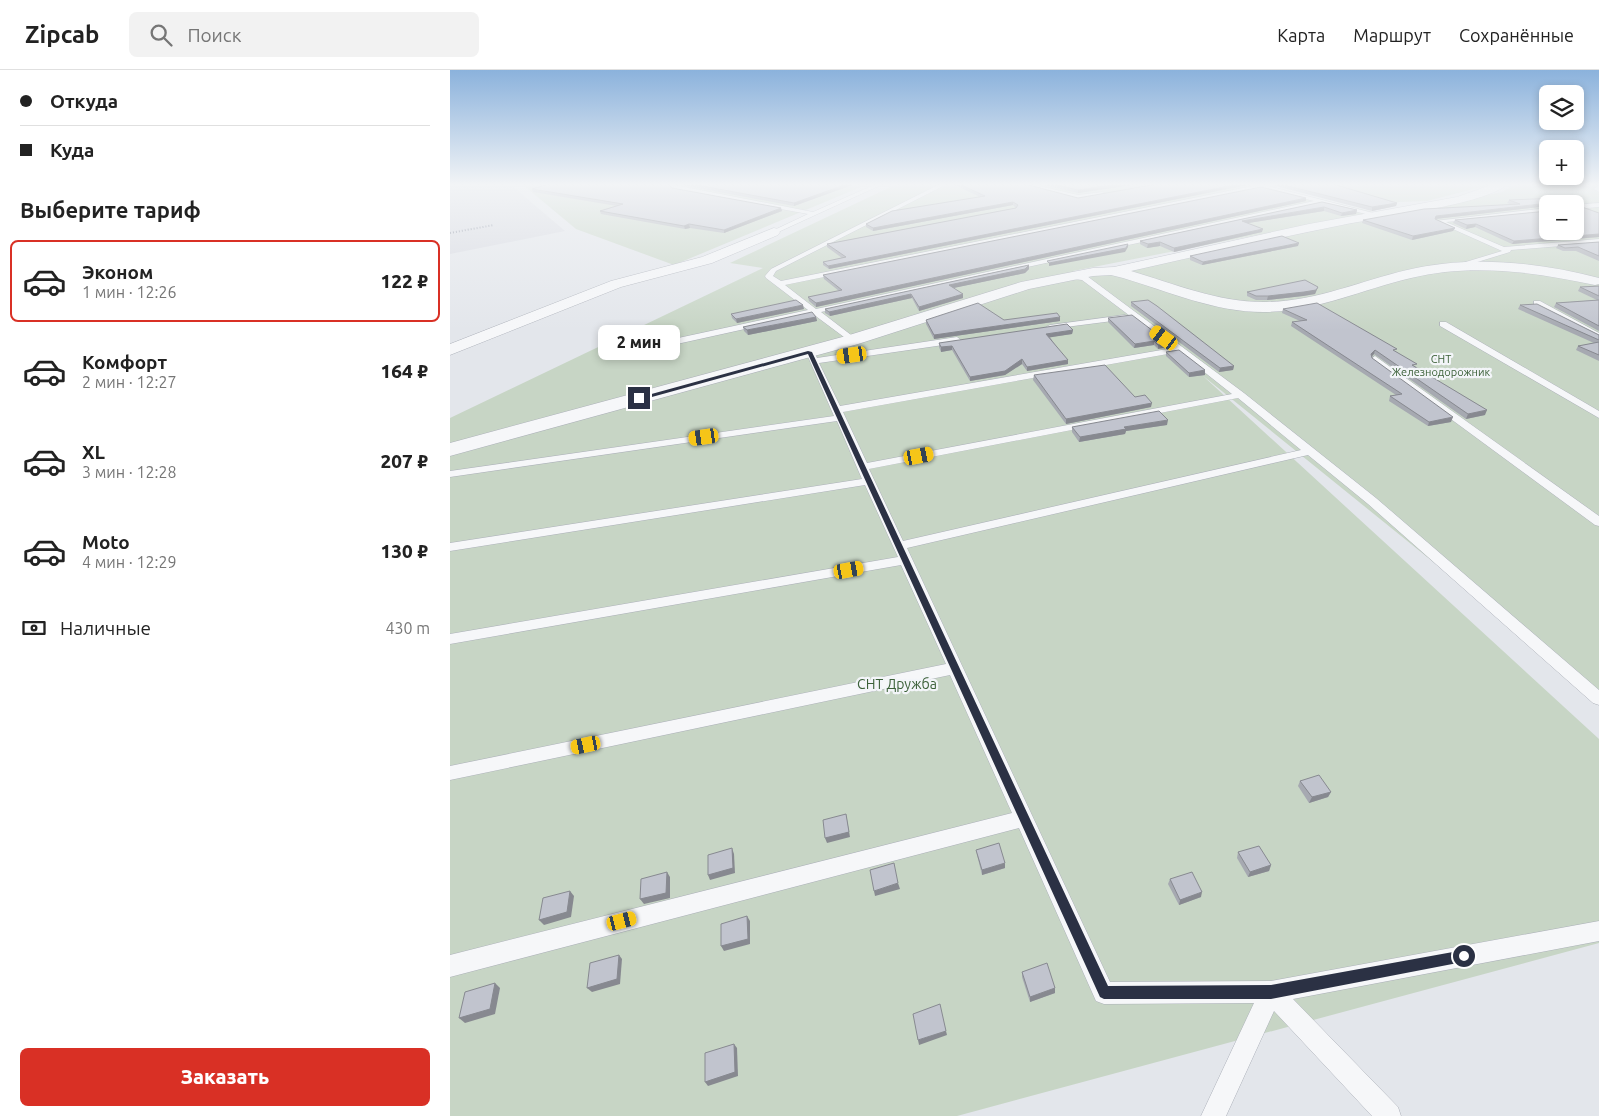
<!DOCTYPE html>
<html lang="ru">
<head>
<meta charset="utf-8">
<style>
  :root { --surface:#fff; --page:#f2f2f2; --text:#222; --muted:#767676; --line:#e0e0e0; --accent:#d93025 }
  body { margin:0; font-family:Ubuntu,sans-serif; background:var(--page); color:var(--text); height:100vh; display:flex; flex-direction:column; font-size:19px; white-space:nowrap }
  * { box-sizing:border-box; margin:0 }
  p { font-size:16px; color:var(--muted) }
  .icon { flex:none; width:28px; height:28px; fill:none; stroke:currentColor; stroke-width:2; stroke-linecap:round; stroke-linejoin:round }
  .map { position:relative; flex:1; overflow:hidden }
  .side { display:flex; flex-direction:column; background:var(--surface); width:450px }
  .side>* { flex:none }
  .hud { display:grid; align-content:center; height:110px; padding:0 20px; background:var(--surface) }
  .fabs { position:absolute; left:1089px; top:15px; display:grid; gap:10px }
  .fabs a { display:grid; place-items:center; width:45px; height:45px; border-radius:8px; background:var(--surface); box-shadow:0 2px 8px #0003; font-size:25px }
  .end { position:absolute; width:22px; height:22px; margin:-11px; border:6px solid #2b3144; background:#fff; box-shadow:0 0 0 2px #fff }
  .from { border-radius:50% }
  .bubble { position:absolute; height:35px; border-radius:8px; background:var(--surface); box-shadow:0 2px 8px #0003; font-size:16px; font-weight:800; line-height:35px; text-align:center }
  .car { position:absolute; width:15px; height:30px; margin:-15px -8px; border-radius:6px; box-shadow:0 0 4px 1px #0007; background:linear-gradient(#f5c518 24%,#345 0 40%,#f5c518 0 76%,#345 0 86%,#f5c518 0) }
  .hud b { display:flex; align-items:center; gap:18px; height:48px; font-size:19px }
  .hud b+b { border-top:1px solid var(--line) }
  .hud i { width:12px; height:12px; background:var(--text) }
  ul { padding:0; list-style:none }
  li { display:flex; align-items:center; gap:15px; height:82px; margin:0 10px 8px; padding:0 10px; border:2px solid transparent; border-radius:8px }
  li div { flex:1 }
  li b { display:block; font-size:19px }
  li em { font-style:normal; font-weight:800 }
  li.current { border-color:var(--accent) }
  li>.icon { width:45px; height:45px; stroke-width:1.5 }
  h2 { padding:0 20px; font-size:22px; line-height:60px }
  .pay { display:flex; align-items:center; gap:12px; height:55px; padding:0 20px; font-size:19px }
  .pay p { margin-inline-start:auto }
  .primary-button { display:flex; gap:10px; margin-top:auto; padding:10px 20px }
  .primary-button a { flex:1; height:58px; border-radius:8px; background:var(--accent); color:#fff; font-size:20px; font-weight:800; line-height:58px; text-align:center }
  header { display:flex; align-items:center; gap:30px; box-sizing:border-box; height:70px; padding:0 25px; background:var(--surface); border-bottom:1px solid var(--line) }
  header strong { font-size:24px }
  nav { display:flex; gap:28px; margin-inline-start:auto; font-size:18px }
  .search { width:350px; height:45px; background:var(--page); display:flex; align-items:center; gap:12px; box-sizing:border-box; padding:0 18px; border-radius:8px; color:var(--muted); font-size:19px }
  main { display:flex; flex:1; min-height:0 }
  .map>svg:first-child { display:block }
  .built { fill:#d6d8e0 }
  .green { fill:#c7d5c5; fill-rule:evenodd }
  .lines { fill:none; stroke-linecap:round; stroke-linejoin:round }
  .lane-casing { stroke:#acb0b9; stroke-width:1 }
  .street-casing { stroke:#acb0b9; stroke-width:1 }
  .lane { fill:#f6f7f9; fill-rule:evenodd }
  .street { fill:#f6f7f9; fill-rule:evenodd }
  .rail { stroke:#7d8395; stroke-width:2; stroke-dasharray:1 2; stroke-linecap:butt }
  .wall { fill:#a6a9b1 }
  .shaded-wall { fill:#878990 }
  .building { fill:#c1c4ce; stroke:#878990 }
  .route { fill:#2b3144 }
  .labels { text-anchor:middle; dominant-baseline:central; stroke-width:4.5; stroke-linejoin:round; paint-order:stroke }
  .far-park-label { font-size:11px; fill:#3b6038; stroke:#f3f5f9 }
  .park-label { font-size:14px; fill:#3b6038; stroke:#f3f5f9 }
</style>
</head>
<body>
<header>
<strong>Zipcab</strong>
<div class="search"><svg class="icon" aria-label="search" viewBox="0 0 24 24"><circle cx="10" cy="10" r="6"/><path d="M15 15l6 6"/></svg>Поиск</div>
<nav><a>Карта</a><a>Маршрут</a><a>Сохранённые</a></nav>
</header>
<main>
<section class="side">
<div class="hud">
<b><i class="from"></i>Откуда</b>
<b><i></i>Куда</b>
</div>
<h2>Выберите тариф</h2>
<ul>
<li class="current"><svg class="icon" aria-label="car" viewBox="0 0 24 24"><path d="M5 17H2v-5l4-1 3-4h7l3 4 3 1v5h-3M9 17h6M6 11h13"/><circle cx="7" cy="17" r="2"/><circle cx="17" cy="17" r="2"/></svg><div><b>Эконом</b><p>1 мин · 12:26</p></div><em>122 ₽</em></li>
<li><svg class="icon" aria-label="car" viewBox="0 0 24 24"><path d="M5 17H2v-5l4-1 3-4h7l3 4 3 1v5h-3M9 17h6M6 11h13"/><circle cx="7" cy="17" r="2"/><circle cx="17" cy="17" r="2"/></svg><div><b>Комфорт</b><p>2 мин · 12:27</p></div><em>164 ₽</em></li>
<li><svg class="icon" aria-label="car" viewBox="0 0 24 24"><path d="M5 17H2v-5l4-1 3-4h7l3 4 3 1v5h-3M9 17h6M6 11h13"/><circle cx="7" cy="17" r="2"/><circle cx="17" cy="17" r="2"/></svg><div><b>XL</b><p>3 мин · 12:28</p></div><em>207 ₽</em></li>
<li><svg class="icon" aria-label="car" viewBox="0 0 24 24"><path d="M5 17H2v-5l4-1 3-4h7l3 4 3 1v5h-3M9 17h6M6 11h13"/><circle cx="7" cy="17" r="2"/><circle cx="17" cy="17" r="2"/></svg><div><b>Moto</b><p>4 мин · 12:29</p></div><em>130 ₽</em></li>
</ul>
<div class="pay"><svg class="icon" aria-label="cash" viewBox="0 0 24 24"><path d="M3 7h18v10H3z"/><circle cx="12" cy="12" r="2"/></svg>Наличные<p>430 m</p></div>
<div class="primary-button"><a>Заказать</a></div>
</section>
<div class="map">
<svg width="1149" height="1046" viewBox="0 0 1149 1046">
  <rect width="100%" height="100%" fill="#e3e6eb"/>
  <polygon class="built" points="0,114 60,114 115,161 0,184"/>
  <g class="green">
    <polygon points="72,114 418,114 224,195 126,159"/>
    <path d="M447 114H808L924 142 623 201 701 263 634 208 1052 122 1066 114H1149V626L752 305 1149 669V873L507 1046H0V348L313 198 280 193ZM1098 134H1125V161H1098Z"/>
    <polygon points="828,114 1043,114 977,131 949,132 928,138"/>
  </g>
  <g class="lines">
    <g class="lane-casing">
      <g id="lane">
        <polygon points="219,114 363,142 426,114 433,114 324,164 322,161 358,144 223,119"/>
        <path d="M490 114H497L326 201 323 206 331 211 803 116 798 114H810L927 144 924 146 871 133 371 242 405 268 406 270 402 273 363 244 168 287 164 284 168 281 358 240 316 208 315 206 321 199ZM810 118 864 131 366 239 335 215Z"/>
        <polygon points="571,114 581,114 628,125 652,122 655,124 628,129"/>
        <polygon points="1149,115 1149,122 1144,119"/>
        <polygon points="1149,133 1149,137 1125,139 1125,135"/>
        <polygon points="1098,138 1098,142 996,152 1054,177 1149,169 1149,173 1061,180 1060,182 1011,197 1008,195 1009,194 1052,181 985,151"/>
        <path d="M616 204 637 206 794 323 926 428 1149 620V635L1143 633 918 434 858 385 457 478 660 912 821 911 1149 851V871L843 929 948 1037 951 1046H922L824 941 776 1046H751L804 933 654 934 646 931 569 758 0 907V885L562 743 500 605 0 710V696L496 594 451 495 0 574V564L448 487 415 415 0 481V473L412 409 387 351 0 407V401L384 346 356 282 360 279 363 280 367 288 507 267 511 270 507 273 369 293 390 336 723 278 632 210 616 208ZM729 282 782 324 417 393 393 342ZM788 328 851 380 453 471 419 399Z"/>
        <polygon points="1084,231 1090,231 1149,263 1149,269 1084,235"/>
        <polygon points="675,245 679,247 678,249 600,259 596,257 600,255"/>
        <polygon points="990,252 996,252 1149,341 1149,348 990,256"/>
        <polygon points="925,286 1149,446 1149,456 1145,455 922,291 921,289"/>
      </g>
    </g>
    <g class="street-casing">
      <g id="street">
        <path d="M1044 114H1057C1039 134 925 148 892 155 822 169 751 185 681 201 725 214 770 233 817 232 867 231 910 211 957 200 1020 185 1087 192 1149 208V214L1145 215C1084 202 1022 193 961 208 910 220 871 240 817 242 767 243 720 222 673 208L661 205 643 206 579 219 408 274 0 386V373L396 266 571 212 643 198 664 197 859 154 1007 127Z"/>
        <polygon points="324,158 328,159 330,162 328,165 262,193 171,217 0,285 0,274 161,211 252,187"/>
      </g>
    </g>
    <use href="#lane" class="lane"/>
    <use href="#street" class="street"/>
    <polyline class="rail" points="0,163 44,155"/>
  </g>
  <g class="wall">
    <polygon points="226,114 405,114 344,136"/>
    <polygon points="503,114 575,114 628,128 797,115 379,199 373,195 373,192 392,188 377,177 377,174 566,138 563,135 423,161 416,157 416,154 530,127"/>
    <polygon points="589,114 688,114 628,123"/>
    <polygon points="818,114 883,114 947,133 946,136 922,141"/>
    <polygon points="222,118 331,138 332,141 274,163 240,158 235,159 151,144 150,141 167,136 83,122 82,119"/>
    <polygon points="856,128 856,131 366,237 359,231 358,227 389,221 374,209 373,205"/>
    <polygon points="1059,130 1123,134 1098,134 1098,136 985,149 1005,158 1003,161 962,170 912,153 913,150 1062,135 1057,133"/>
    <polygon points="872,132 907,140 906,144 891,146 874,141 798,153 812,162 724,182 710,176 697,178 690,174 690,171"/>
    <polygon points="1125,137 1149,143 1149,167 1062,174 1025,157 1016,159 1003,153 1005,150 1098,141"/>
    <polygon points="1149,172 1149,191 1126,181 1113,181 1106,178 1108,175"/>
    <polygon points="848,176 752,195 740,190 740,186"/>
    <polygon points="579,195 579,199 575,203 503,218 513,228 469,241 462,228 380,246 375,243 375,239"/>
    <polygon points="1149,216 1149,261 1104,237 1106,233 1147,230 1128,221 1130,217"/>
    <polygon points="868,217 865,224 853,226 817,230 806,230 797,226 797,222"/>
    <polygon points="681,232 784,296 783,300 769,302 681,236"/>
    <polygon points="1070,235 1149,265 1149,291 1126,280 1128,276 1144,273 1068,239"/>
    <polygon points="354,239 287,253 282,248 281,244"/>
    <polygon points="833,239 946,282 966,297 1035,345 1016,349 924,284 922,287 922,288 1001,352 978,356 939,331 940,326 946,325 841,256 842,252 850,251 832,243"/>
    <polygon points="366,247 367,251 298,265 294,261 293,257"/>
    <polygon points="658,248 719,273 718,277 708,279 704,275 684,278 658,252"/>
    <polygon points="476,250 554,250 610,251 484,269 476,254"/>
    <polygon points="623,260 622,264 600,267 618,294 577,301 572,294 555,305 520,311 502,280 491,282 489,277 489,273"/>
    <polygon points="716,282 755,305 739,307 716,286"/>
    <polygon points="584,305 685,327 701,337 616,354 583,310"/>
    <polygon points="717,355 676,361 675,364 629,372 622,362 622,357"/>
    <polygon points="850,711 881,722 878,727 859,733 848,716"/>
    <polygon points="526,780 555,798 532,805 527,785"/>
    <polygon points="788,782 821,795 819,801 798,807 787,788"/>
    <polygon points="720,809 751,827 729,835 718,814"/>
    <polygon points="572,902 605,918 605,923 580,932 572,907"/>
  </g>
  <g class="shaded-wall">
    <polygon points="397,114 405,114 344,136 344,133"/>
    <polygon points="669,114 688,114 628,123 628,120"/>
    <polygon points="789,114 797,114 797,115 379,199 378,196"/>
    <polygon points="856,128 856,131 366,237 366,233"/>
    <polygon points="563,132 563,135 423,161 423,158"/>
    <polygon points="947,133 946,136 922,141 922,137"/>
    <polygon points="1099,133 1098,134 1098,136 985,149 986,146"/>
    <polygon points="874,137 874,141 792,154 792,151"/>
    <polygon points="331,138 332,141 274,163 274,160"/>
    <polygon points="907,140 906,144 891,146 892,143"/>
    <polygon points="239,154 240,158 235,159 234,156"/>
    <polygon points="1026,154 1025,157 1016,159 1017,155"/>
    <polygon points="1005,158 1003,161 962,170 963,166"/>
    <polygon points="813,159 812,162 724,182 724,178"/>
    <polygon points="1149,164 1149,167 1062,174 1064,171"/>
    <polygon points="710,172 710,176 697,178 698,174"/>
    <polygon points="849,173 848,176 752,195 753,192"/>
    <polygon points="678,174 678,177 675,182 599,196 599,193"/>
    <polygon points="579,195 579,199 575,203 499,219 499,215"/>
    <polygon points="868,217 865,224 853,226 817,230 818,226"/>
    <polygon points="461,224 462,228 380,246 379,242"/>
    <polygon points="513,224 513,228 469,241 469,237"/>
    <polygon points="353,235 354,239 287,253 286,249"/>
    <polygon points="366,247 367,251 298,265 297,260"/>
    <polygon points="610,247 610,251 484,269 484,265"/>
    <polygon points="623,260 622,264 596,268 596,264"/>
    <polygon points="226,262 227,266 206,271 205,267"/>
    <polygon points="704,271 704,275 684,278 685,274"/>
    <polygon points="719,273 718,277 708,279 708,275"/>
    <polygon points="502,276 502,280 491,282 491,277"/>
    <polygon points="925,280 924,284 919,289 921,284"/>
    <polygon points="572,289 572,294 555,305 520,311 520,307"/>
    <polygon points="618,290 618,294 577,301 577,297"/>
    <polygon points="784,296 783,300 769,302 770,298"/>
    <polygon points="755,300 755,305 739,307 739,303"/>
    <polygon points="702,333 701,337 616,354 616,349"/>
    <polygon points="1037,340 1035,345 1016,349 1018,344"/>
    <polygon points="1003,347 1001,352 978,356 979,352"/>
    <polygon points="718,350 717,355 676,361 675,364 629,372 630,367 674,357"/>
    <polygon points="881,722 878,727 859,733 862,727"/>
    <polygon points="396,744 400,767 377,773 375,768"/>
    <polygon points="282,778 284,784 285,803 260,810 258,805"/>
    <polygon points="555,793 555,798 532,805 532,800"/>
    <polygon points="821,795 819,801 798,807 800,802"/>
    <polygon points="217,802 220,807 220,828 194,834 190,829"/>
    <polygon points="448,813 450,819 425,826 424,821"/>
    <polygon points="120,821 124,826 121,847 94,855 89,850"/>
    <polygon points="752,822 751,827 729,835 730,830"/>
    <polygon points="297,846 300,851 300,874 274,881 271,876"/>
    <polygon points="169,885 172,889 170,914 142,922 137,918"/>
    <polygon points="45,913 50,918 45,944 15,953 9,948"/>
    <polygon points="605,918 605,923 580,932 580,927"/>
    <polygon points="496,961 497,965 469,975 468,970"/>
    <polygon points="284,974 287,978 288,1006 258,1016 255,1012"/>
  </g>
  <g class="building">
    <polygon points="99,114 218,114 222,118 331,138 274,160 239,154 234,156 150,141 173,134 82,119"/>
    <polygon points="241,114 397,114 344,133"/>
    <polygon points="509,114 575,114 628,128 707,114 789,114 378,196 373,192 396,187 377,174 566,138 568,135 563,132 423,158 416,154 442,141 535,126"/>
    <polygon points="602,114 669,114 628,120"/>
    <polygon points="830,114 883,114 947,133 922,137"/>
    <polygon points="811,117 856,128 366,233 358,227 392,220 373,205"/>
    <polygon points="1107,128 1123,134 1100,134 1099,133 986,146 985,149 1005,158 963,166 913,150 974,139 1070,134 1059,130"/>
    <polygon points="872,132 907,140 892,143 874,137 792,151 813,159 724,178 710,172 698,174 690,171"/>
    <polygon points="1125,137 1132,137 1149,143 1149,164 1064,171 1026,154 1017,155 1005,150 1098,141 1098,161 1125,161"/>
    <polygon points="832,166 849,173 753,192 740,186"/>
    <polygon points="1149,172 1149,186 1128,177 1115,178 1108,175"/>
    <polygon points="678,174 676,178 599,193 597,191"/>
    <polygon points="579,195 575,199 499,215 513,224 469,237 461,224 379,242 375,239"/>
    <polygon points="855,210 868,217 866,220 854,222 818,226 806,226 797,222"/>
    <polygon points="1149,216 1149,226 1130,217"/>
    <polygon points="346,230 353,235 286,249 281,244"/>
    <polygon points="698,230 707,236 784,296 770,298 681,232"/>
    <polygon points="1149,230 1149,256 1106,233"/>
    <polygon points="528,233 554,250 607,243 610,247 484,265 476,250"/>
    <polygon points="867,233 947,279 943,280 967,294 962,295 1037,340 1018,344 925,280 921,284 922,288 1003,347 979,352 940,326 952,324 842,252 857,250 833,239"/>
    <polygon points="1087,234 1149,265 1149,270 1070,235"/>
    <polygon points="362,242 366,247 297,260 293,257"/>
    <polygon points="682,245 719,273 708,275 704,271 685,274 658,248"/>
    <polygon points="617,254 623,260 596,264 618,290 577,297 572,289 555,301 520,307 502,276 491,277 489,273"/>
    <polygon points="221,256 226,262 205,267 200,260"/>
    <polygon points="1149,272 1149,285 1128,276"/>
    <polygon points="729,280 755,300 739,303 716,282"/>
    <polygon points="655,295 685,327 695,325 702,333 616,349 584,305"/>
    <polygon points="709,341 718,350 674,357 676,359 630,367 622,357"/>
    <polygon points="869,705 881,722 862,727 850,711"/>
    <polygon points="396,744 399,762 375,768 373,750"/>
    <polygon points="549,773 555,793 532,800 526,780"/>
    <polygon points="809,776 821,795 800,802 788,782"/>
    <polygon points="282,778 283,798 258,805 258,785"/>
    <polygon points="444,793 448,813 424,821 420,800"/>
    <polygon points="217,802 216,823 190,829 191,809"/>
    <polygon points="742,802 752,822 730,830 720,809"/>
    <polygon points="120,821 117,842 89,850 93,828"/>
    <polygon points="297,846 298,869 271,876 271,854"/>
    <polygon points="169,885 167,909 137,918 140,893"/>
    <polygon points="597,893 605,918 580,927 572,902"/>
    <polygon points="45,913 40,939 9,948 15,922"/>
    <polygon points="490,934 496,961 468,970 463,944"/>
    <polygon points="284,974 285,1002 255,1012 255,983"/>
  </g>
  <linearGradient id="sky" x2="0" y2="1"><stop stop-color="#8bb2dc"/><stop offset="0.44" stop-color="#f2f4f6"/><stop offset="1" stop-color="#f2f4f6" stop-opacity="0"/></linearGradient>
  <rect width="1149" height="260" fill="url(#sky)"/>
  <polygon class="route" points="358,281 362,282 658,916 821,915 1014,880 1018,882 1020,886 1018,891 821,929 654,929 650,927 358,284 191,330 187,328"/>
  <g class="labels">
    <g class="far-park-label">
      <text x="991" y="289">СНТ<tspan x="991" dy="13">Железнодорожник</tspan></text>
    </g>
    <g class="park-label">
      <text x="447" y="614">СНТ Дружба</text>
    </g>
  </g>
</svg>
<div class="fabs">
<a><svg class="icon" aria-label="layers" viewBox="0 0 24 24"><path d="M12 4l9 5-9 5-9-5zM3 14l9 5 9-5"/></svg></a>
<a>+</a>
<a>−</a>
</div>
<i class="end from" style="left:1014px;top:886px"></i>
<i class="end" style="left:189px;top:328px"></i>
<div class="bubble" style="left:148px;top:255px;width:82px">2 мин</div>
<i class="car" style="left:714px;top:268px;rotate:306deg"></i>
<i class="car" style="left:402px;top:285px;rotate:262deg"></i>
<i class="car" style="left:254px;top:367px;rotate:262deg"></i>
<i class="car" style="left:469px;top:386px;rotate:79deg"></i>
<i class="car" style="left:399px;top:500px;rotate:80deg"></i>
<i class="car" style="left:136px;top:675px;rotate:258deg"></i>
<i class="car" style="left:172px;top:851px;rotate:76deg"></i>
</div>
</main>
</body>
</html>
